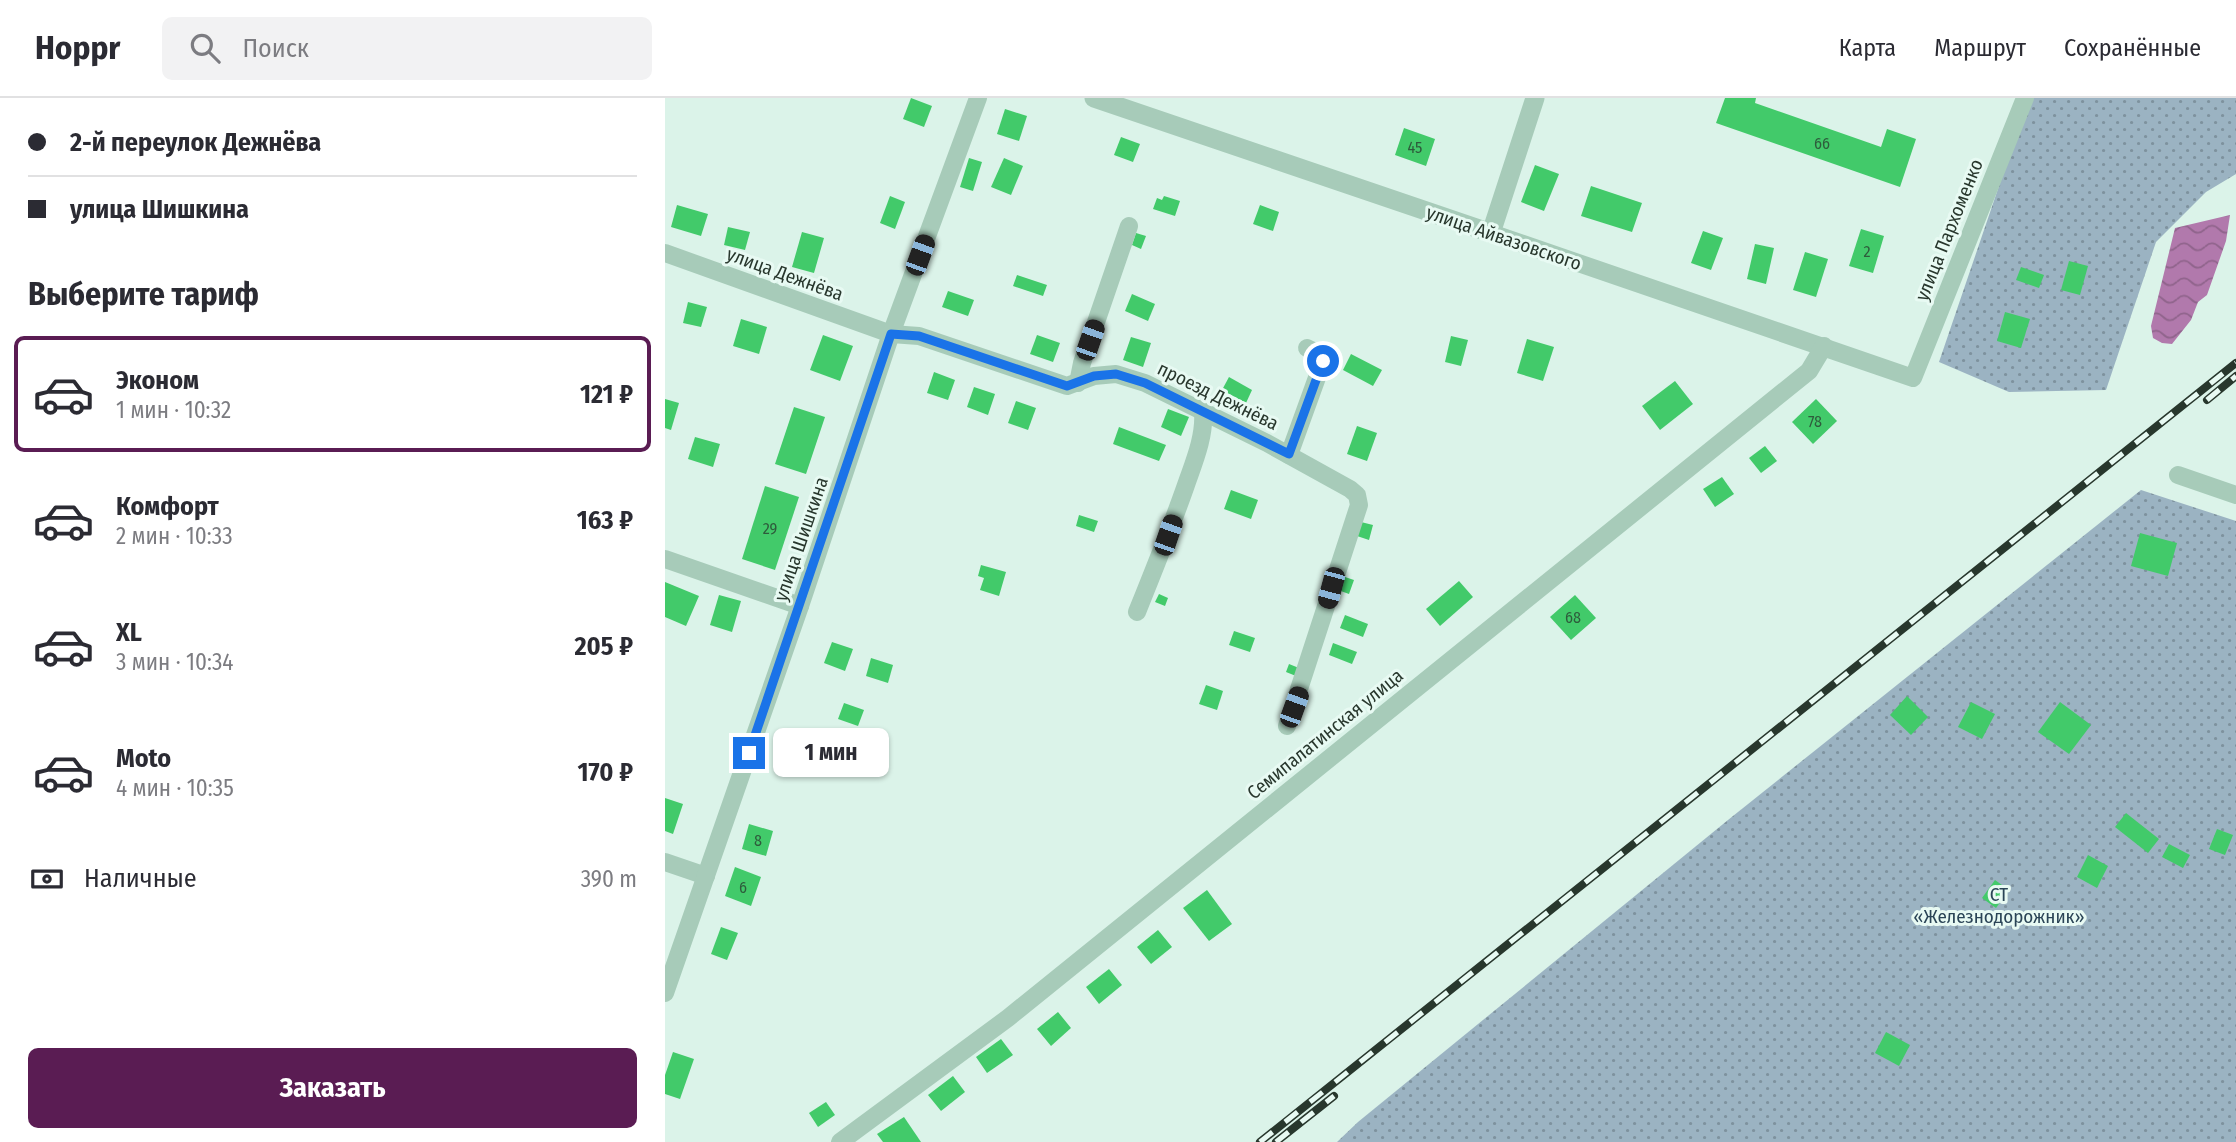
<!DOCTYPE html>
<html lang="ru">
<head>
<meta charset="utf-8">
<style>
  :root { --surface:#fff; --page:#f2f2f3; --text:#2b2b33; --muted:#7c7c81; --line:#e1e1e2; --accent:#5a1c53 }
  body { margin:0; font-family:"Fira Sans Condensed",sans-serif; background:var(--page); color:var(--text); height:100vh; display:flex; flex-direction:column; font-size:26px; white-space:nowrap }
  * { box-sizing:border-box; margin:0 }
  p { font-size:23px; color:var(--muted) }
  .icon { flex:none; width:38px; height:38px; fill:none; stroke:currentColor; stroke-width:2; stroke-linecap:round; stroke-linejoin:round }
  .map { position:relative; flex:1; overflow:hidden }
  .drawer { display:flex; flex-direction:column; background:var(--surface); width:665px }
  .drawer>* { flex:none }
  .top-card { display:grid; align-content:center; height:154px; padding:0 28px; background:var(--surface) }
  .end { position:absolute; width:32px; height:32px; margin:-16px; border:9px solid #1a73e8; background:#fff; box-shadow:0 0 0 4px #fff }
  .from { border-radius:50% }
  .bubble { position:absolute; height:49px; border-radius:10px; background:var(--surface); box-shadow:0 2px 5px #0004; font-size:23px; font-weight:700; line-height:49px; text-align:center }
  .car { position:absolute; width:21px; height:42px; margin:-21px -10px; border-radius:9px; box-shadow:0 0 5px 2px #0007; background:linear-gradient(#222 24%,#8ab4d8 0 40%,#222 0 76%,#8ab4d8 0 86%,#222 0) }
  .top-card b { display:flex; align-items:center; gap:24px; height:66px; font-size:26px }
  .top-card b+b { border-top:2px solid var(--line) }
  .top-card i { width:18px; height:18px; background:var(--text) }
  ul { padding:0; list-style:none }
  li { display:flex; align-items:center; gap:21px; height:116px; margin:0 14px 10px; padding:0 14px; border:4px solid transparent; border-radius:10px }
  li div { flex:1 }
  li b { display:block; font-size:26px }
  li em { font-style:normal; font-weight:700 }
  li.on { border-color:var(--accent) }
  li>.icon { width:63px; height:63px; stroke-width:1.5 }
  h2 { padding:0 28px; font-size:32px; line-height:84px }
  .pay { display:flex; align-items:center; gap:18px; height:77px; padding:0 28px; font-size:26px }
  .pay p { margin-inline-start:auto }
  .button { display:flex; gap:14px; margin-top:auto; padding:14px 28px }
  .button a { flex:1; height:80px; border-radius:10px; background:var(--accent); color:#fff; font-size:28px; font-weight:700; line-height:80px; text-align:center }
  header { display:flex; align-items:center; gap:42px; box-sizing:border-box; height:98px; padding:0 35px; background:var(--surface); border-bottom:2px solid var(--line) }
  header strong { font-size:33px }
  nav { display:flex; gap:38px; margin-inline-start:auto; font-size:24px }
  .search { width:490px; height:63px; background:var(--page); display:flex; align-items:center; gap:18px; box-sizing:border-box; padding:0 24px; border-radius:10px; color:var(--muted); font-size:26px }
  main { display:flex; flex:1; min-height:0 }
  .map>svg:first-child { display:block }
  .grass { fill:url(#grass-dots) }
  .water { fill:url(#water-waves) }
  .building { fill:#42ca6a }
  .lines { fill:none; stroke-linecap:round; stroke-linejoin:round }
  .minor { stroke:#a7cbb9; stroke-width:18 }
  .tertiary { stroke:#a7cbb9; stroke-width:19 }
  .rail-casing { stroke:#28372d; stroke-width:8 }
  .rail { stroke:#e8faf3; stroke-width:5; stroke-dasharray:16; stroke-linecap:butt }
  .route { stroke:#1a73e8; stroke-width:9 }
  .labels { text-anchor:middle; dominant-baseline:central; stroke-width:6; stroke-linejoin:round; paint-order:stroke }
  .number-label { font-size:16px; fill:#2e5c3c }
  .street-label { font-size:19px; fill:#28372d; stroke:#e8faf3 }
  .park-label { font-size:19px; fill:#2a4456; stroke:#e8faf3 }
</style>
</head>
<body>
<header>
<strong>Hoppr</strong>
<div class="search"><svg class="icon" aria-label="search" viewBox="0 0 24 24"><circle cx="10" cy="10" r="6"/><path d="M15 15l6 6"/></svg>Поиск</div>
<nav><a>Карта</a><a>Маршрут</a><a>Сохранённые</a></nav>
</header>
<main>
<section class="drawer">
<div class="top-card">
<b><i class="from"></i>2-й переулок Дежнёва</b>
<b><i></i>улица Шишкина</b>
</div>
<h2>Выберите тариф</h2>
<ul>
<li class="on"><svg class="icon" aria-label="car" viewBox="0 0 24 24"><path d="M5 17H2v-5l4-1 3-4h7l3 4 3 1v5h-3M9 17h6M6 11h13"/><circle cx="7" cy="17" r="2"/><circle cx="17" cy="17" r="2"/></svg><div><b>Эконом</b><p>1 мин · 10:32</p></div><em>121 ₽</em></li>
<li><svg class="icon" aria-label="car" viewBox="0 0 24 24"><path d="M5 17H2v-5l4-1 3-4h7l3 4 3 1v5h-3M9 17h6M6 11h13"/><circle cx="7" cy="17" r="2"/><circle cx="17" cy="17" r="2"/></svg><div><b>Комфорт</b><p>2 мин · 10:33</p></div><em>163 ₽</em></li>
<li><svg class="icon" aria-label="car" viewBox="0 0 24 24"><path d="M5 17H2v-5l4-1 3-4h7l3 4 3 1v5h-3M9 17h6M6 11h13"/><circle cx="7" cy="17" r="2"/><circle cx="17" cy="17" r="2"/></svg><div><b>XL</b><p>3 мин · 10:34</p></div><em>205 ₽</em></li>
<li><svg class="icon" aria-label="car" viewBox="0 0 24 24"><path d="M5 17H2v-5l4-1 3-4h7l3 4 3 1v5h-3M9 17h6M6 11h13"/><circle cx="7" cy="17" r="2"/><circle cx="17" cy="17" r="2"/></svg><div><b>Moto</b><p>4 мин · 10:35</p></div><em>170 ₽</em></li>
</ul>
<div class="pay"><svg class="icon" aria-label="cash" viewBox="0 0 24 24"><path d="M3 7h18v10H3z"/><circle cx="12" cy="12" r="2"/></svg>Наличные<p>390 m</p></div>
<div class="button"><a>Заказать</a></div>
</section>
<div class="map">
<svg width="1571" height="1044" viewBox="0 0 1571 1044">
  <defs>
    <pattern id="grass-dots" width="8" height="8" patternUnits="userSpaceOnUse" patternTransform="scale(1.75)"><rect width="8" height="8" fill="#9bb3c2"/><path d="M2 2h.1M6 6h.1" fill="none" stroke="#7e929e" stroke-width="1.8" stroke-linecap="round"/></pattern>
    <pattern id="water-waves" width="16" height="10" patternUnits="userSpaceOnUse" patternTransform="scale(1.75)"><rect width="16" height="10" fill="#b179ac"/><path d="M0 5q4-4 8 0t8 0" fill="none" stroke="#90648c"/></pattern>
  </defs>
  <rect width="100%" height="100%" fill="#dbf3e9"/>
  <g class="grass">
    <polygon points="1364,0 1571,0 1571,76 1541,94 1491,144 1441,292 1344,294 1274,264"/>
    <polygon points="1476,392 1571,423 1571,1044 672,1044 693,1024 1063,722"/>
  </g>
  <polygon class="water" points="1565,117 1561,143 1542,197 1533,204 1526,222 1507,246 1497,245 1488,240 1486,228 1510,130"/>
  <g class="building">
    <polygon points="246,0 267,8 259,29 238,21"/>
    <polygon points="1060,0 1091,0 1090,5 1216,49 1222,31 1251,41 1235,89 1051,25"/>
    <polygon points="340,11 362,18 354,43 332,36"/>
    <polygon points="739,30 770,41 761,68 730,57"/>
    <polygon points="456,39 475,46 468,64 449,57"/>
    <polygon points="304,60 317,64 308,93 295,89"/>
    <polygon points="339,60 358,68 346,97 326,89"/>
    <polygon points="870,67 894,76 879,113 856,104"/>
    <polygon points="926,88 977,105 967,134 916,118"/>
    <polygon points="225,98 240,104 230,131 215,125"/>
    <polygon points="499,98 515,103 510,118 488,111 492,100 497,102"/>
    <polygon points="12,107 43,116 36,138 6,129"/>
    <polygon points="595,107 614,114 608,133 588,126"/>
    <polygon points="63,129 85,134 80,152 59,147"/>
    <polygon points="1196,131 1219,138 1208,175 1184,168"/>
    <polygon points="1038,133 1058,140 1046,172 1026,165"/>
    <polygon points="137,134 159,140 149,175 127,169"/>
    <polygon points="471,135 481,138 476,151 467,147"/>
    <polygon points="1090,146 1109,150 1101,186 1082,181"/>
    <polygon points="1140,154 1163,161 1151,199 1128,192"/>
    <polygon points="1404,163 1423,168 1415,197 1396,192"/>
    <polygon points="1356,169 1379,177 1374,190 1351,182"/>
    <polygon points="352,177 382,187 378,198 348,188"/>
    <polygon points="283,193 309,202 303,218 277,209"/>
    <polygon points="467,196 490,206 483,223 460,213"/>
    <polygon points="23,204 42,209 36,229 18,225"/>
    <polygon points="1340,214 1365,221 1356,250 1332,243"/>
    <polygon points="76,221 102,229 94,256 68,248"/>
    <polygon points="158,237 188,248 175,283 145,272"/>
    <polygon points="372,237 395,245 388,264 365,256"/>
    <polygon points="786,238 803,242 796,268 780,264"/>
    <polygon points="466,239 486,245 478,269 458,262"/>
    <polygon points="862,241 889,249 878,283 852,275"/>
    <polygon points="686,256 717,272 708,288 678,272"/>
    <polygon points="269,274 290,282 283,302 262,295"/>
    <polygon points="564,279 587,292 581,305 557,292"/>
    <polygon points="1010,283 1028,306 995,332 977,308"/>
    <polygon points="309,289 330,296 323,317 302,309"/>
    <polygon points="0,301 14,305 6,332 0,330"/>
    <polygon points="1151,301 1172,323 1148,346 1127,324"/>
    <polygon points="351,303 371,310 363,332 343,325"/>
    <polygon points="129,309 160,319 141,376 110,366"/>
    <polygon points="503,311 524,319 516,338 496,329"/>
    <polygon points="692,328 712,335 702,363 682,356"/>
    <polygon points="454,329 501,347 494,363 448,346"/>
    <polygon points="30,339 55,346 48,369 23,361"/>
    <polygon points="1100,348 1112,363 1096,375 1084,360"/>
    <polygon points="1057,379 1069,396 1050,409 1038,391"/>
    <polygon points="100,388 134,399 110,472 77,461"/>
    <polygon points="566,392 593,402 586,421 559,411"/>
    <polygon points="414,417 433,423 429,434 411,428"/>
    <polygon points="696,424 708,427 704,442 692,438"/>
    <polygon points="1475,435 1512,445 1503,478 1466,468"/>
    <polygon points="316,467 341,474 334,498 315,492 319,480 313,478"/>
    <polygon points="677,478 689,482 684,496 673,492"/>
    <polygon points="794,483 808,499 775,528 761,511"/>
    <polygon points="0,484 34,498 21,528 0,519"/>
    <polygon points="494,496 503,500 500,508 490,504"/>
    <polygon points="54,497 76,503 67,534 45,527"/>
    <polygon points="910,497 931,520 906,542 885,519"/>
    <polygon points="680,517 703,526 698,539 675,530"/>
    <polygon points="569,533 590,540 585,554 564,547"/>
    <polygon points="167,544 188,551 180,573 159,565"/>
    <polygon points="668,545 692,554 687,566 664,557"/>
    <polygon points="206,560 228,567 223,585 201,578"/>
    <polygon points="624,566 634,570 631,578 621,574"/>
    <polygon points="541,587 558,593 552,612 534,606"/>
    <polygon points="1242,598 1263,619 1246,637 1225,617"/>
    <polygon points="1306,604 1330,616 1317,641 1293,629"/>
    <polygon points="1395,604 1426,627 1404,656 1373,634"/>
    <polygon points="179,605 199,612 193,628 173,621"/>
    <polygon points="125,653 147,659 142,675 121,669"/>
    <polygon points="0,700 18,706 8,736 0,733"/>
    <polygon points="1461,715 1494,741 1483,755 1450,729"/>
    <polygon points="84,726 108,733 101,758 77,751"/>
    <polygon points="1552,731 1568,737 1560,757 1544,751"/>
    <polygon points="1504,746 1525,757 1518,770 1497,759"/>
    <polygon points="1423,757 1443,768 1432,790 1412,779"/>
    <polygon points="70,769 96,779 86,808 60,798"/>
    <polygon points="1330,782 1344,792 1331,810 1317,800"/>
    <polygon points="542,792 567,826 544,843 518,810"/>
    <polygon points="56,829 73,835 62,862 46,856"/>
    <polygon points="493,832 507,849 486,866 472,849"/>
    <polygon points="444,871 457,887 434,906 421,889"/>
    <polygon points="393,914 406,930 386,948 372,931"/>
    <polygon points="1221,934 1245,947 1234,968 1210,955"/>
    <polygon points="336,941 348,957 322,975 311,959"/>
    <polygon points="8,954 29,961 15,1001 0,996 0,977"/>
    <polygon points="288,978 300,994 276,1013 263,997"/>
    <polygon points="161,1004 170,1017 153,1029 144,1015"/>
    <polygon points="239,1019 256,1044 218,1044 212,1036"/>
  </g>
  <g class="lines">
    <g class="minor">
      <polyline points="826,135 1248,280 1360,0"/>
      <polyline points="0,155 226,236 254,238 402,288 429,278 451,276 480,285 602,345 685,391 692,397 694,407 622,628"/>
      <polyline points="413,285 417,265 464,128"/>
      <polyline points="624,357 658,263 654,256 642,250"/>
      <polyline points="1513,377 1571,397"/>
      <polyline points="0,461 135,508"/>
      <path d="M472 514C489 472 506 430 521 387 529 364 540 338 538 314"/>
      <polyline points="0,764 41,778"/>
      <polyline points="0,895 135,508 226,236 313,0"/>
      <polyline points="175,1044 343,920 1144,273 1159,248"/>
    </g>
    <polyline class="tertiary" points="429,0 826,135 870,0"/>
    <g class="rail-casing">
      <g id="rail">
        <polyline points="1542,302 1571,278"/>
        <polyline points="595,1044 1571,265"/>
        <polyline points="611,1044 669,998"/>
      </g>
    </g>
    <use href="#rail" class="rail"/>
  </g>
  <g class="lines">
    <polyline class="route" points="84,655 226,236 254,238 402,288 429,278 451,276 480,285 624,356 658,263"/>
  </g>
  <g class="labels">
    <g class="number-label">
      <text x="1157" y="45">66</text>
      <text x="750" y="49">45</text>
      <text x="1202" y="153">2</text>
      <text x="1150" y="323">78</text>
      <text x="105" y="430">29</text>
      <text x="908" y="519">68</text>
      <text x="93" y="742">8</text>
      <text x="78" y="789">6</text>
    </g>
    <g class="street-label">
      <text transform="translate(1284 132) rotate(-68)">улица Пархоменко</text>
      <text transform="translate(839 140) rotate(19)">улица Айвазовского</text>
      <text transform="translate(120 176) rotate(20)">улица Дежнёва</text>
      <text transform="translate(553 298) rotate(26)">проезд Дежнёва</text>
      <text transform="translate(136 441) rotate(-71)">улица Шишкина</text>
      <text transform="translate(660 636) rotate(-39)">Семипалатинская улица</text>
    </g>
    <g class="park-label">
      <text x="1334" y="796">СТ<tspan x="1334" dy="22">«Железнодорожник»</tspan></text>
    </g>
  </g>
</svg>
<i class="end from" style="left:658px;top:263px"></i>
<i class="end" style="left:84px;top:655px"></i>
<div class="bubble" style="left:108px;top:630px;width:116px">1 мин</div>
<i class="car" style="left:255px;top:157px;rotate:20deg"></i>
<i class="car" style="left:425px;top:242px;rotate:19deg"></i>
<i class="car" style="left:503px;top:437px;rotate:19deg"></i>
<i class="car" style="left:666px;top:490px;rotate:195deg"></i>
<i class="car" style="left:629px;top:609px;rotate:20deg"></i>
</div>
</main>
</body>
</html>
